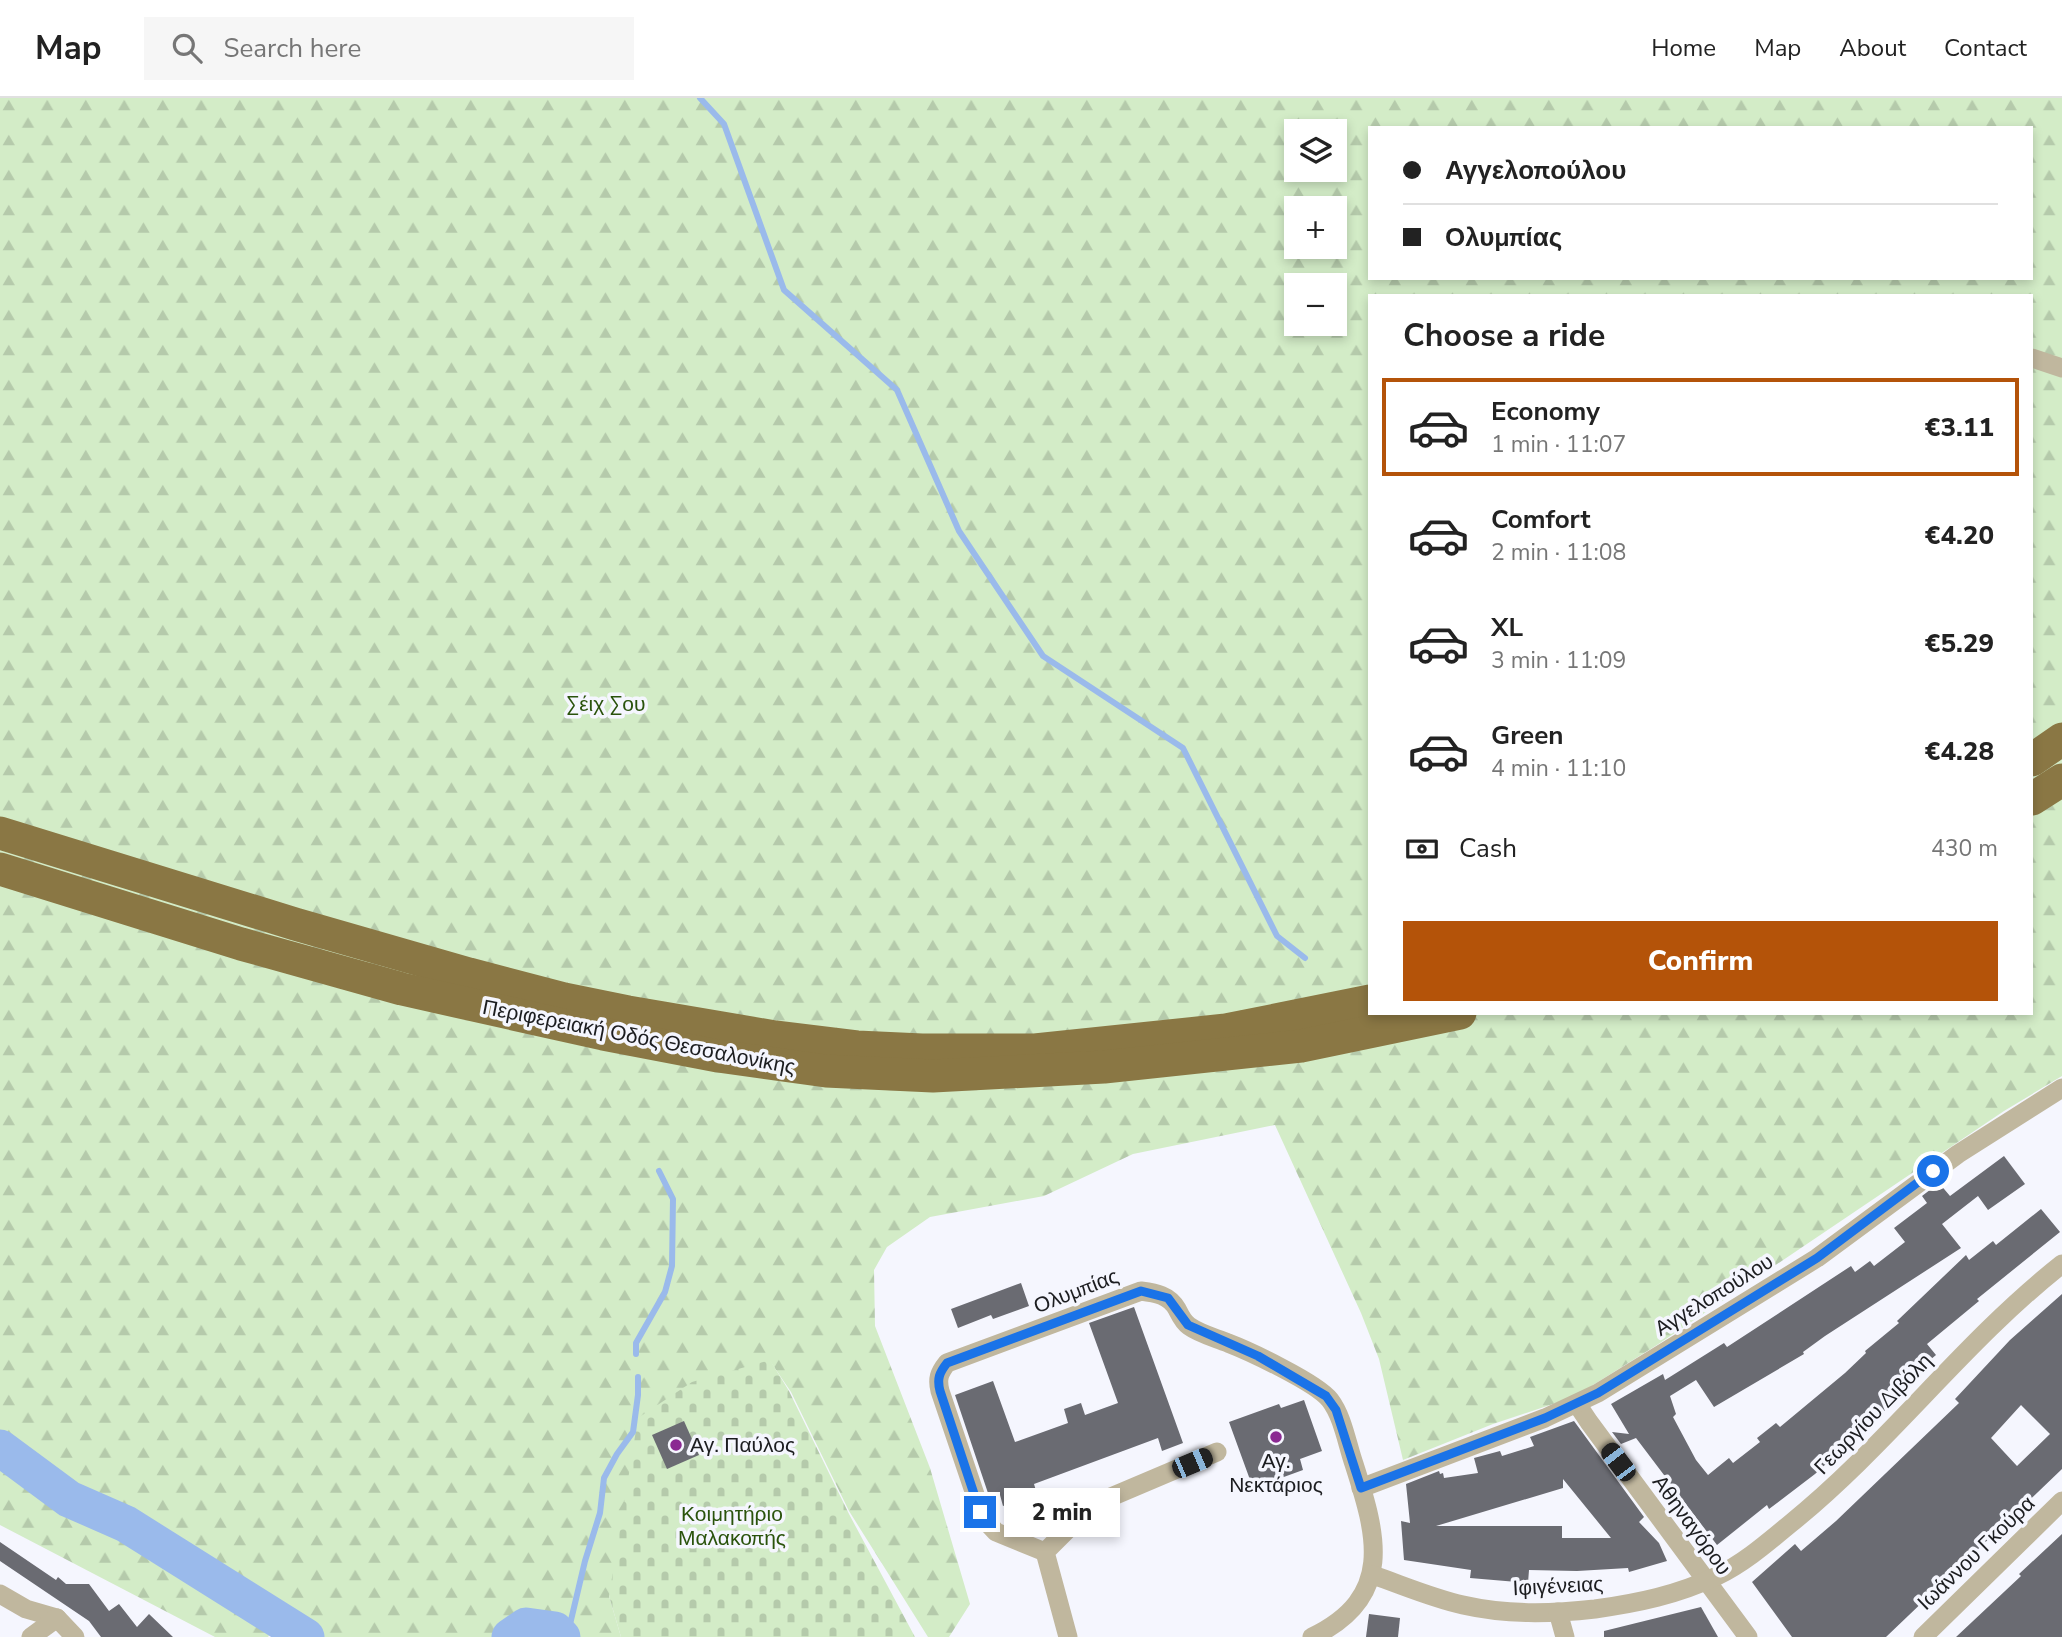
<!DOCTYPE html>
<html lang="en">
<head>
<meta charset="utf-8">
<style>
  :root { --surface:#fff; --page:#f6f6f6; --text:#222; --muted:#767676; --line:#e0e0e0; --accent:#b45309 }
  body { margin:0; font-family:"Nunito Sans",sans-serif; background:var(--page); color:var(--text); height:100vh; display:flex; flex-direction:column; font-size:26px; white-space:nowrap }
  * { box-sizing:border-box; margin:0 }
  p { font-size:23px; color:var(--muted) }
  .icon { flex:none; width:38px; height:38px; fill:none; stroke:currentColor; stroke-width:2; stroke-linecap:round; stroke-linejoin:round }
  .map { position:relative; flex:1; overflow:hidden }
  .drawer { position:absolute; left:1368px; top:196px; width:665px; height:721px; display:flex; flex-direction:column; background:var(--surface); border-radius:0px; box-shadow:0 4px 10px #0003 }
  .drawer>* { flex:none }
  .guide { position:absolute; left:1368px; top:28px; width:665px; height:154px; border-radius:0px; box-shadow:0 4px 10px #0003; display:grid; align-content:center; height:154px; padding:0 35px; background:var(--surface) }
  .tools { position:absolute; left:1284px; top:21px; display:grid; gap:14px }
  .tools a { display:grid; place-items:center; width:63px; height:63px; border-radius:0px; background:var(--surface); box-shadow:0 4px 10px #0003; font-size:35px }
  .end { position:absolute; width:32px; height:32px; margin:-16px; border:9px solid #1a73e8; background:#fff; box-shadow:0 0 0 4px #fff }
  .from { border-radius:50% }
  .bubble { position:absolute; height:49px; border-radius:0px; background:var(--surface); box-shadow:0 4px 10px #0003; font-size:23px; font-weight:800; line-height:49px; text-align:center }
  .car { position:absolute; width:21px; height:42px; margin:-21px -10px; border-radius:9px; box-shadow:0 0 5px 2px #0007; background:linear-gradient(#222 24%,#8ab4d8 0 40%,#222 0 76%,#8ab4d8 0 86%,#222 0) }
  .guide b { display:flex; align-items:center; gap:24px; height:66px; font-size:26px }
  .guide b+b { border-top:2px solid var(--line) }
  .guide i { width:18px; height:18px; background:var(--text) }
  ul { padding:0; list-style:none }
  li { display:flex; align-items:center; gap:21px; height:98px; margin:0 14px 10px; padding:0 21px; border:4px solid transparent; border-radius:0px }
  li div { flex:1 }
  li b { display:block; font-size:26px }
  li em { font-style:normal; font-weight:800 }
  li.current { border-color:var(--accent) }
  li>.icon { width:63px; height:63px; stroke-width:1.5 }
  h2 { padding:0 35px; font-size:32px; line-height:84px }
  .pay { display:flex; align-items:center; gap:18px; height:77px; padding:0 35px; font-size:26px }
  .pay p { margin-inline-start:auto }
  .primary-button { display:flex; gap:14px; margin-top:auto; padding:14px 35px }
  .primary-button a { flex:1; height:80px; border-radius:0px; background:var(--accent); color:#fff; font-size:28px; font-weight:800; line-height:80px; text-align:center }
  header { display:flex; align-items:center; gap:42px; box-sizing:border-box; height:98px; padding:0 35px; background:var(--surface); border-bottom:2px solid var(--line) }
  header strong { font-size:33px }
  nav { display:flex; gap:38px; margin-inline-start:auto; font-size:24px }
  .search { width:490px; height:63px; background:var(--page); display:flex; align-items:center; gap:18px; box-sizing:border-box; padding:0 24px; border-radius:0px; color:var(--muted); font-size:26px }
  .map>svg:first-child { display:block }
  .forest { fill:url(#forest-firs); fill-rule:evenodd }
  .cemetery { fill:url(#cemetery-stones) }
  .lines { fill:none; stroke-linecap:round; stroke-linejoin:round }
  .stream { stroke:#9abaeb; stroke-width:6 }
  .river { stroke:#9abaeb; stroke-width:37 }
  .building { fill:#6a6b72; fill-rule:evenodd }
  .minor { stroke:#c0b79e; stroke-width:19 }
  .trunk { stroke:#8a7744; stroke-width:33 }
  .route { stroke:#1a73e8; stroke-width:9 }
  .poi-dot { fill:#8b2992; stroke:#f5f6fe; stroke-width:2.5 }
  .labels { text-anchor:middle; dominant-baseline:central; stroke-width:7; stroke-linejoin:round; paint-order:stroke }
  .park-label { font-size:21px; fill:#2a530c; stroke:#f5f6fe }
  .street-label { font-size:21px; fill:#1c1d20; stroke:#f5f6fe }
  .poi-label { font-size:21px; fill:#1c1d20; stroke:#f5f6fe; text-anchor:start }
</style>
</head>
<body>
<header>
<strong>Map</strong>
<div class="search"><svg class="icon" aria-label="search" viewBox="0 0 24 24"><circle cx="10" cy="10" r="6"/><path d="M15 15l6 6"/></svg>Search here</div>
<nav><a>Home</a><a>Map</a><a>About</a><a>Contact</a></nav>
</header>
<div class="map">
<svg width="2062" height="1539" viewBox="0 0 2062 1539">
  <defs>
    <pattern id="forest-firs" width="22" height="20" patternUnits="userSpaceOnUse" patternTransform="scale(1.75)"><rect width="22" height="20" fill="#d3ecc7"/><path d="M5 1l3.5 6h-7zM16 11l3.5 6h-7z" fill="#b5caab"/></pattern>
    <pattern id="cemetery-stones" width="16" height="16" patternUnits="userSpaceOnUse" patternTransform="scale(1.75)"><rect width="16" height="16" fill="#d3ecc7"/><path d="M2 7V4a2 2 0 0 1 4 0v3zM10 15v-3a2 2 0 0 1 4 0v3z" fill="#b5caab"/></pattern>
  </defs>
  <rect width="100%" height="100%" fill="#f5f6fe"/>
  <path class="forest" d="M0 0H2062V978L2004 1013 1657 1247 1585 1292 1559 1304 1493 1326 1403 1362 1379 1261 1361 1215 1275 1027 1133 1056 1044 1098 930 1119 887 1149 874 1172 875 1228 930 1370 970 1506 949 1539H928L849 1413 791 1294 770 1263 609 1498 621 1539H298L285 1515 268 1539H215L0 1427ZM1370 30H2032V180H1370ZM1297 33H1335V72H1297ZM1297 110H1335V149H1297ZM1297 187H1335V226H1297ZM1370 198H2032V915H1370Z"/>
  <polygon class="cemetery" points="770,1262 789,1293 849,1416 915,1539 621,1539 609,1498 638,1320 692,1284"/>
  <g class="lines">
    <g class="stream">
      <polyline points="700,0 724,26 784,192 897,292 959,433 1043,558 1183,650 1277,838 1305,860"/>
      <polyline points="636,1256 636,1245 665,1194 672,1168 673,1101 659,1073"/>
      <polyline points="567,1539 585,1463 600,1415 604,1380 617,1356 633,1334 638,1297 638,1279"/>
    </g>
    <g class="river">
      <polyline points="0,1350 69,1401 126,1426 306,1539"/>
      <polyline points="510,1539 526,1528 555,1532 562,1539"/>
    </g>
  </g>
  <g class="building">
    <polygon points="2004,1058 2025,1086 1988,1112 1978,1098 1942,1126 1961,1150 1825,1238 1803,1254 1804,1256 1714,1309 1696,1282 1670,1298 1676,1316 1673,1319 1696,1362 1708,1377 1729,1360 1733,1365 1760,1344 1757,1340 1776,1325 1780,1329 1845,1275 1866,1255 1865,1253 1899,1225 1897,1223 1966,1157 1969,1162 1993,1143 1996,1147 2041,1111 2060,1134 1977,1201 1979,1203 1927,1246 1936,1257 1918,1272 1921,1278 1883,1314 1815,1376 1769,1411 1767,1407 1717,1447 1636,1340 1621,1346 1612,1334 1629,1336 1611,1306 1663,1276 1665,1282 1724,1245 1727,1249 1851,1168 1855,1174 1870,1163 1874,1168 1905,1144 1894,1130 1927,1105 1922,1098 1939,1085 1950,1098"/>
    <polygon points="1021,1185 1029,1208 993,1221 991,1217 958,1230 951,1211"/>
    <path d="M2062 1196V1371L1886 1539H1792L1752 1484 1795 1446 1801 1453 1836 1423 1959 1305 1955 1301 2010 1242ZM2021 1307 2050 1336 2017 1368 1991 1340Z"/>
    <polygon points="1134,1209 1183,1345 1162,1353 1158,1340 1034,1386 1037,1396 1003,1408 1000,1397 990,1401 955,1297 993,1283 1015,1344 1068,1325 1064,1311 1081,1305 1085,1317 1118,1305 1089,1225"/>
    <polygon points="1304,1302 1322,1353 1300,1361 1303,1372 1253,1390 1229,1324 1279,1306 1281,1310"/>
    <polygon points="684,1323 699,1357 667,1371 652,1337"/>
    <path d="M1574 1323 1644 1419 1639 1424 1659 1445 1667 1463 1629 1474 1628 1470 1577 1473 1529 1472 1528 1485 1470 1480 1471 1472 1404 1462 1401 1423 1410 1425 1406 1386 1439 1373 1440 1376 1443 1375 1444 1380 1478 1375 1474 1360 1500 1353 1502 1358 1534 1348 1530 1339ZM1563 1381 1611 1440H1562V1428H1436L1563 1390Z"/>
    <polygon points="2062,1436 2062,1539 1956,1539 2021,1478 2019,1476"/>
    <polygon points="0,1444 56,1482 58,1479 66,1486 89,1486 109,1513 119,1506 137,1529 149,1516 173,1539 101,1539 89,1523 0,1463"/>
    <polygon points="1701,1509 1718,1539 1604,1539 1604,1533"/>
    <polygon points="1369,1516 1400,1520 1398,1539 1366,1539"/>
  </g>
  <g class="lines">
    <g class="minor">
      <polyline points="2032,260 2062,270"/>
      <polyline points="1577,1306 1589,1324 1748,1539"/>
      <polyline points="1361,1390 1545,1320 1598,1295 1817,1160 1958,1056 2062,990"/>
      <path d="M1045 1454 996 1434 983 1420 940 1293C937 1281 939 1275 947 1265L1141 1193C1156 1195 1169 1197 1177 1211 1180 1217 1183 1224 1189 1228 1200 1236 1216 1240 1228 1245 1249 1253 1317 1285 1330 1302 1343 1319 1347 1346 1354 1366 1377 1438 1395 1499 1312 1539"/>
      <path d="M1373 1477C1402 1487 1432 1500 1463 1507 1507 1517 1550 1516 1595 1511 1638 1505 1677 1497 1717 1478 1744 1465 1767 1445 1790 1426 1888 1347 1963 1244 2062 1166"/>
      <polyline points="0,1496 26,1511 57,1520 75,1539"/>
      <polyline points="1558,1514 1565,1539"/>
      <polyline points="31,1539 57,1520"/>
      <polyline points="1068,1539 1045,1454 1092,1407 1217,1354"/>
      <polyline points="1923,1539 2062,1403"/>
    </g>
    <g class="trunk">
      <polyline points="2032,662 2062,641"/>
      <polyline points="2032,701 2062,682"/>
      <polyline points="0,735 295,826 469,876 564,901 628,914 775,939 857,949 922,952 1035,952 1226,932 1370,903"/>
      <polyline points="0,771 241,846 402,891 603,936 718,958 826,973 933,978 1104,969 1301,948 1460,915"/>
    </g>
  </g>
  <g class="lines">
    <path class="route" d="M980 1414 940 1293C937 1281 939 1275 947 1265L1141 1193 1168 1200 1188 1227 1258 1258 1326 1298 1336 1312 1361 1390 1545 1320 1598 1295 1817 1160 1933 1073"/>
  </g>
  <g class="poi-dot">
    <circle cx="1276" cy="1339" r="7"/>
    <circle cx="676" cy="1347" r="7"/>
  </g>
  <g class="labels">
    <g class="park-label">
      <text x="606" y="606">Σέιχ Σου</text>
      <text x="732" y="1416">Κοιμητήριο<tspan x="732" dy="24">Μαλακοπής</tspan></text>
    </g>
    <g class="street-label">
      <text transform="translate(639 939) rotate(11)">Περιφερειακή Οδός Θεσσαλονίκης</text>
      <text transform="translate(1076 1193) rotate(-21)">Ολυμπίας</text>
      <text transform="translate(1714 1197) rotate(-32)">Αγγελοπούλου</text>
      <text transform="translate(1873 1316) rotate(-46)">Γεωργίου Διβόλη</text>
      <text transform="translate(1692 1427) rotate(54)">Αθηναγόρου</text>
      <text transform="translate(1976 1455) rotate(-44)">Ιωάννου Γκούρα</text>
      <text transform="translate(1558 1488) rotate(-3)">Ιφιγένειας</text>
    </g>
    <g class="poi-label">
      <text x="690" y="1347">Αγ. Παύλος</text>
      <text x="1276" y="1363" text-anchor="middle">Αγ.<tspan x="1276" dy="24">Νεκτάριος</tspan></text>
    </g>
  </g>
</svg>
<div class="tools">
<a><svg class="icon" aria-label="layers" viewBox="0 0 24 24"><path d="M12 4l9 5-9 5-9-5zM3 14l9 5 9-5"/></svg></a>
<a>+</a>
<a>−</a>
</div>
<i class="end from" style="left:1933px;top:1073px"></i>
<i class="end" style="left:980px;top:1414px"></i>
<div class="bubble" style="left:1004px;top:1390px;width:116px">2 min</div>
<i class="car" style="left:1618px;top:1364px;rotate:323deg"></i>
<i class="car" style="left:1192px;top:1365px;rotate:67deg"></i>
<div class="guide">
<b><i class="from"></i>Αγγελοπούλου</b>
<b><i></i>Ολυμπίας</b>
</div>
<section class="drawer">
<h2>Choose a ride</h2>
<ul>
<li class="current"><svg class="icon" aria-label="car" viewBox="0 0 24 24"><path d="M5 17H2v-5l4-1 3-4h7l3 4 3 1v5h-3M9 17h6M6 11h13"/><circle cx="7" cy="17" r="2"/><circle cx="17" cy="17" r="2"/></svg><div><b>Economy</b><p>1 min · 11:07</p></div><em>€3.11</em></li>
<li><svg class="icon" aria-label="car" viewBox="0 0 24 24"><path d="M5 17H2v-5l4-1 3-4h7l3 4 3 1v5h-3M9 17h6M6 11h13"/><circle cx="7" cy="17" r="2"/><circle cx="17" cy="17" r="2"/></svg><div><b>Comfort</b><p>2 min · 11:08</p></div><em>€4.20</em></li>
<li><svg class="icon" aria-label="car" viewBox="0 0 24 24"><path d="M5 17H2v-5l4-1 3-4h7l3 4 3 1v5h-3M9 17h6M6 11h13"/><circle cx="7" cy="17" r="2"/><circle cx="17" cy="17" r="2"/></svg><div><b>XL</b><p>3 min · 11:09</p></div><em>€5.29</em></li>
<li><svg class="icon" aria-label="car" viewBox="0 0 24 24"><path d="M5 17H2v-5l4-1 3-4h7l3 4 3 1v5h-3M9 17h6M6 11h13"/><circle cx="7" cy="17" r="2"/><circle cx="17" cy="17" r="2"/></svg><div><b>Green</b><p>4 min · 11:10</p></div><em>€4.28</em></li>
</ul>
<div class="pay"><svg class="icon" aria-label="cash" viewBox="0 0 24 24"><path d="M3 7h18v10H3z"/><circle cx="12" cy="12" r="2"/></svg>Cash<p>430 m</p></div>
<div class="primary-button"><a>Confirm</a></div>
</section>
</div>
</body>
</html>
